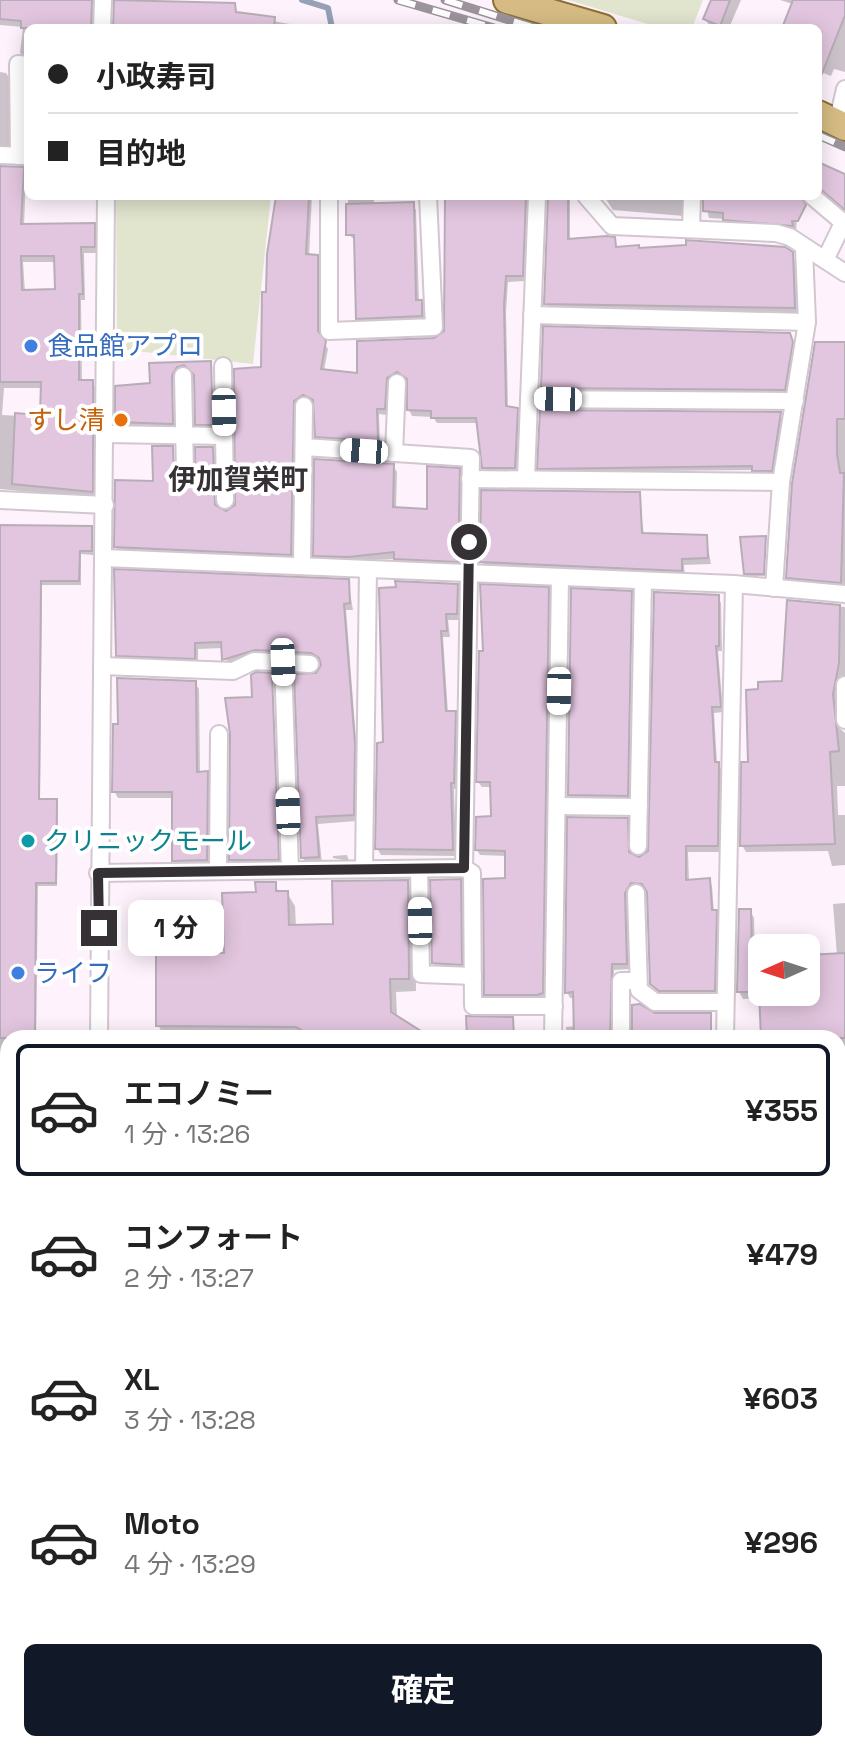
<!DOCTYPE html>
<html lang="ja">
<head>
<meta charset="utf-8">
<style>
  :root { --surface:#fff; --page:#f6f6f6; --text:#222; --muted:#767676; --line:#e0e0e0; --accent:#111827 }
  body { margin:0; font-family:"Space Grotesk","Noto Sans JP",sans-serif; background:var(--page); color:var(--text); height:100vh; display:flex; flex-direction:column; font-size:30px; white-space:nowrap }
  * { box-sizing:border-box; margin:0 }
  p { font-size:26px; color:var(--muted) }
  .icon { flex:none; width:44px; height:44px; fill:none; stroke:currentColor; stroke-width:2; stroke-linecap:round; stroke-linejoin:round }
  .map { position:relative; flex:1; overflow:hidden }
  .side { position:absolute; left:0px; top:1030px; width:846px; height:722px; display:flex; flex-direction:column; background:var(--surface); border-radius:24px 24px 0 0; box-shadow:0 4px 20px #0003 }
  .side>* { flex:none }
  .guide { position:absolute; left:24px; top:24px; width:798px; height:176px; border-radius:12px; box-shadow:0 4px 20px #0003; display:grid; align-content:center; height:176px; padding:0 24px; background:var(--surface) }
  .needle { width:52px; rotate:267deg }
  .buttons { position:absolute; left:748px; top:934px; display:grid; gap:16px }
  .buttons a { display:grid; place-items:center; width:72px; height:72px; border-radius:12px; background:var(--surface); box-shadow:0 4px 20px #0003; font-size:40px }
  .end { position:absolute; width:36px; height:36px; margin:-18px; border:10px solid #353135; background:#fff; box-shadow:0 0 0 4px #fff }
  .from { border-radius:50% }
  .bubble { position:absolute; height:56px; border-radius:12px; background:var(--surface); box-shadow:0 4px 20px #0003; font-size:26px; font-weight:700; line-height:56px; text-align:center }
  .car { position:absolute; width:24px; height:48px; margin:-24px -12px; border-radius:10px; box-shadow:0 0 6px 2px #0007; background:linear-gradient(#fff 24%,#345 0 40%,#fff 0 76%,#345 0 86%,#fff 0) }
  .guide b { display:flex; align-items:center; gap:28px; height:76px; font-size:30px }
  .guide b+b { border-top:2px solid var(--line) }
  .guide i { width:20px; height:20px; background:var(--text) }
  ul { padding:14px 0 0; list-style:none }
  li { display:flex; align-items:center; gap:24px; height:132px; margin:0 16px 12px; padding:0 8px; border:4px solid transparent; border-radius:12px }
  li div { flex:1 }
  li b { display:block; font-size:30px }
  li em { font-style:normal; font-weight:700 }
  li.on { border-color:var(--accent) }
  li>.icon { width:72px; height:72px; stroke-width:1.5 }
  .cta { display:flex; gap:16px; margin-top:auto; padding:16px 24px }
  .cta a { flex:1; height:92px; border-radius:12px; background:var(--accent); color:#fff; font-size:32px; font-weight:700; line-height:92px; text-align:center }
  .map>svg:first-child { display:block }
  .green { fill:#e1e5ce }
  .shadow { fill:#0003; fill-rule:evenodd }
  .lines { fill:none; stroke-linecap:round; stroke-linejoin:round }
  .stream { stroke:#96a0b6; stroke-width:6 }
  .building { fill:#e2c6df; stroke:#b7adb6; stroke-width:2; fill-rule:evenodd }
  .minor-casing { stroke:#d2c7d1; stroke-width:20 }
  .primary-casing { stroke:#8b6f33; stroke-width:30 }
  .trunk-casing { stroke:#8b6f33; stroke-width:32 }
  .minor { stroke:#fff; stroke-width:16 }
  .primary { stroke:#d6bc84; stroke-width:26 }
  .trunk { stroke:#c8a65b; stroke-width:28 }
  .rail-casing { stroke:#9c949b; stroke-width:9 }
  .rail { stroke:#fff; stroke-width:6; stroke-dasharray:18; stroke-linecap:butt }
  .route { stroke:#353135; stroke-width:10 }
  .shop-dot { fill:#3f7fe0; stroke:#fff; stroke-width:3 }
  .food-dot { fill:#e8710a; stroke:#fff; stroke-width:3 }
  .culture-dot { fill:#0f9aa8; stroke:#fff; stroke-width:3 }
  .labels { text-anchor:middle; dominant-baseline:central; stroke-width:8; stroke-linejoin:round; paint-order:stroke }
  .shop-label { font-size:26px; fill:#366cbe; stroke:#fff; text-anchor:start }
  .food-label { font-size:26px; fill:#c56008; stroke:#fff; text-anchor:end }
  .culture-label { font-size:26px; fill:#0d838f; stroke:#fff; text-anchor:start }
  .neighbourhood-label { font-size:28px; font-weight:bold; fill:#353135; stroke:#fff }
</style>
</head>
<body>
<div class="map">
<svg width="845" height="1751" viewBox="0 0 845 1751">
  <rect width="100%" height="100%" fill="#fef3fd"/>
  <g class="green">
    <polygon points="568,0 703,0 692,28 661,28"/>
    <polygon points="116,196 271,196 253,364 117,349"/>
  </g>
  <g class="shadow">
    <polygon points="0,0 98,0 94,28 28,28 28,60 20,53 23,27 0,25"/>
    <polygon points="116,0 234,5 238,15 313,28 115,28"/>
    <polygon points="713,0 741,0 729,28 711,28 705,19"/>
    <polygon points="780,0 845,0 845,72 834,69 831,76 818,71 818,28 784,28 793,4"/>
    <polygon points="0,72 6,73 10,79 10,150 0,152"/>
    <path d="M0 167 23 169 26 175 24 226 94 225 97 232V253H84L85 300H81L82 382H92L96 389 95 498 0 489ZM23 262H56L57 291 25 292ZM4 388H42V417L2 415Z"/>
    <polygon points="278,196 312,196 309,256 317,257 320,263 320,337 328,349 324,371 360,376 446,332 494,196 528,196 525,281 508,282 506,312 508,408 516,410 520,416 518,474 487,474 478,423 437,423 433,417 412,416 409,410 409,382 401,377 390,384 387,415 379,414 380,446 320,442 315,404 308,400 297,407 294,560 120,553 116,547 172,448 176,479 184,486 197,479 212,449 216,455 217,508 226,513 237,506 263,369"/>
    <polygon points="348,196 374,196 374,205 412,204 416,210 419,302 424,309 425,323 362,325 358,318 356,241 348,234"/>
    <polygon points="548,196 570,197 570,241 614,239 618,249 792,254 795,260 797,313 549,309 546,304"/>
    <polygon points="604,196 689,196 684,216 613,210"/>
    <polygon points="704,196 798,196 796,233 729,226 725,219 709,218"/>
    <polygon points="789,335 793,341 788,396 546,394 543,388"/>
    <polygon points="845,344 845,589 792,584 788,577"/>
    <polygon points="210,363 213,427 197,424 196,376 187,367 178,370 173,379 174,427 119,425 117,422 152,385 151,365"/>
    <polygon points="780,414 782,418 773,475 756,474 754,470 542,472 539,468"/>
    <polygon points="393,466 397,472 396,509 429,511 459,470 462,477 461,568 400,565 396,559 319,562 315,555"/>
    <polygon points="638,494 644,535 706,537 711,564 684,565 685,576 486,568 482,562"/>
    <polygon points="0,527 91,528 93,532 93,555 81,554 81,585 42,585 40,801 56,801 58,805 57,886 38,886 36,1038 8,1038 8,1075 0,1075"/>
    <polygon points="765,538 765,576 747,576 746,573"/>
    <polygon points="348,581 353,610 346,610 357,752 356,821 318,824 322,864 306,864 303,858 317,675 323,666 321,662 259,656 228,665 223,648 198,649 198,665 122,662 118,655"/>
    <polygon points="457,586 461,592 460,620 448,620 450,637 443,637 448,713 455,713 458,719 457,789 454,789 456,856 381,855 377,848 385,744"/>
    <polygon points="548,589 551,595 545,998 489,1000 486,994 507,880 507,856 480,855 477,850 494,818 492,787 482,787 478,782 485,653"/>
    <polygon points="631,593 630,800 572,799 570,795"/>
    <polygon points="718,597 721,603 722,651 718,651 723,712 714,713 717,764 722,770 720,852 688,852 689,881 709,880 712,886 714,912 719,918 717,997 664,997 656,991 652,984 649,893 646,889 633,890 627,900 630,969 614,970 612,1038 566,1038 566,1027 575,1026 575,998 570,998 567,992 626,820 630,826 630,855 637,859 649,854"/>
    <polygon points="789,602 845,607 845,682 837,693 837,726 845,733 845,786 837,786 838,815 845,815 845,865 832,866 828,851 746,852 742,845 750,764 784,683"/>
    <polygon points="271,675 280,863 233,863 232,734"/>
    <polygon points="195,683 199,689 200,774 207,774 210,780 210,867 178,867 174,860 174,798 118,798 114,791 121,726"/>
    <polygon points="347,855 349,861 333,858 333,856"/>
    <polygon points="460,881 464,888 464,970 438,969 434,963"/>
    <polygon points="407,882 415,896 416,991 396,992 397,1018 428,1038 165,1038 158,1025 226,955 258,894 274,884 280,893 287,893 295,906 296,927 335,926"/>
    <polygon points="845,903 845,1174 838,1173 838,1038 763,1038 762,998 743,999 739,992 750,911 754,918 755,959 762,958 762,992 806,992 806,957 837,956 833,904"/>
    <polygon points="634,1007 654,1015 709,1015 712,1038 634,1038"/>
    <rect x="0" y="1210" width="8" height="27"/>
    <polygon points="838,1262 845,1262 842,1552 845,1552 845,1574 844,1563 838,1563"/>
    <polygon points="8,1343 8,1369 0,1369 1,1344"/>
    <polygon points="8,1419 8,1475 0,1476 0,1420"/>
    <polygon points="838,1588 845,1588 845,1715 838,1716"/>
    <polygon points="424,1744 658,1744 658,1750 682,1751 296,1751"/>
    <polygon points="207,1748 209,1751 244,1751 158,1751 158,1749"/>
  </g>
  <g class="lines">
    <g class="stream">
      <polyline points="302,0 328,8 332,28"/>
      <polyline points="0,1237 8,1237"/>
      <polyline points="450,1744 450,1751"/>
    </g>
  </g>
  <g class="building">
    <polygon points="0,0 92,0 91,28 21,28 21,21 0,19"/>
    <polygon points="114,0 235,3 236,12 275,17 274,28 113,28"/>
    <polygon points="711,0 730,0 720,26 703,19"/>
    <polygon points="793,0 845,0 845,15 819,81 818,28 782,28"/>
    <polygon points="818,162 845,174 845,210 818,187"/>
    <path d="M0 166 24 167 21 224 95 223V247H81L83 294H79V380H93V492L12 484 15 413 40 415 41 382H0ZM21 256H54L55 289 22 290Z"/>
    <polygon points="276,196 309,196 306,254 318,255 318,331 326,341 321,369 357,373 357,341 434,338 444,331 445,196 526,196 523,276 506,276 504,305 506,406 518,408 515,468 482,468 476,418 431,418 431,411 407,410 407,379 397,372 387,378 385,409 377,409 378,441 315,437 313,400 303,395 294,401 291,555 114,547 115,480 153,481 152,446 173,446 174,474 184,484 195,478 195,447 213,447 215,505 226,511 235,505 234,369 261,367 262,292 266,292 267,254"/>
    <polygon points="548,196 568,196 568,239 607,236 615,237 616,247 639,245 639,248 686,245 686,240 785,247 793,252 795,308 544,304"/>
    <polygon points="703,196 801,196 806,205 798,221 792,221 793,226 723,220 723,213 703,211"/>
    <polygon points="414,202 416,300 422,300 422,316 356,319 354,235 346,235 346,204"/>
    <polygon points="543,326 790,333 793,342 785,390 541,388"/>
    <polygon points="815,342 845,342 845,419 837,419 837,454 840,473 844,473 841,583 786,578 792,483"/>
    <polygon points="211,361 213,425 195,425 194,375 184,365 177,367 172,375 173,424 115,422 115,386 150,383 149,363"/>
    <polygon points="540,410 781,412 772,471 752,471 752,466 537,469"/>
    <polygon points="314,459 394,464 393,507 427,509 427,466 460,468 458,562 394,559 394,552 348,557 313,556"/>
    <polygon points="481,490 640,492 642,533 707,535 708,558 682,559 682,571 480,562"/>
    <polygon points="0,525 92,526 92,551 80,551 79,581 41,581 39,799 57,799 56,883 36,883 35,1038 0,1038"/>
    <polygon points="766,536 764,574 744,574 740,537"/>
    <polygon points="114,569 349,579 350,603 344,604 355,744 354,815 316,817 319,857 301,858 294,674 316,673 321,665 319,658 311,653 255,650 222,660 221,642 195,643 195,659 116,656"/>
    <polygon points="395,581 458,584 457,614 446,614 447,631 441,631 446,711 456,711 454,783 451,783 453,850 375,849 377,743 383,742 379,588 396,587"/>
    <polygon points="480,584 549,587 543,993 537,995 484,995 483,879 505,878 505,851 475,850 476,817 491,816 490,782 476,782 479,651 483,651"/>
    <polygon points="571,588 632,591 628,796 568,795"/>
    <polygon points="654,592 719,595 719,646 716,646 721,707 712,707 715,762 719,762 718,846 686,846 686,880 710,878 712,910 717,910 715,991 659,991 650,984 647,892 642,884 631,883 625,893 627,964 612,964 610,1038 574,1038 573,992 565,993 567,817 628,818 629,852 639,857 648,851"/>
    <polygon points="787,600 840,605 839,663 833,694 839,751 830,752 835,844 740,846 741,762 748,762 746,690 758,689 758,682 782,681"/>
    <polygon points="256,672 272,673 279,860 229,860 230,734 225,698 252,697 251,675"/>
    <polygon points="117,678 196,681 197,772 208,771 207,860 172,861 172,792 112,792 113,724 118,724"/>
    <polygon points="461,879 462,965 432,963 430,880"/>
    <polygon points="408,880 409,979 390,979 391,1012 432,1038 316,1038 296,1027 156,1026 156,952 224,953 222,893 256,892 255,882 276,882 276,891 288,891 289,925 333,924 332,881"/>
    <polygon points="739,909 751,909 752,957 762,956 762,992 737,992"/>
    <polygon points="845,953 845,1038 761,1038 759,992 806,992 806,955"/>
    <polygon points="640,1004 655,1013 711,1013 711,1038 632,1037 632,1005"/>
    <polygon points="466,1016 513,1017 514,1038 467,1038"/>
  </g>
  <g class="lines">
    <g class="minor-casing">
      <g id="minor">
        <polyline points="102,28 103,0"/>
        <polyline points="837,124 845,89"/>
        <polyline points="0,155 26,156"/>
        <polyline points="19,156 18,64 28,65"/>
        <polyline points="329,196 329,331 434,327 428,196"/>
        <polyline points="586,196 612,226 776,233 790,237 845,273"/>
        <polyline points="812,196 845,224"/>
        <polyline points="691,229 692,196"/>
        <polyline points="825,260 843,223"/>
        <polyline points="532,315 807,322"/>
        <polyline points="223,366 225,500"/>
        <polyline points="183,376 185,473"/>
        <polyline points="529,399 795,401"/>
        <polyline points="105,434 224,436"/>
        <polyline points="304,447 471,458 464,868"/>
        <polyline points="394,453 397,383"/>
        <polyline points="526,478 537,196"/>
        <polyline points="470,479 781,482"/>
        <polyline points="0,500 105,505"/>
        <polyline points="105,558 734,584 845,594"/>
        <polyline points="302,566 304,406"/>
        <polyline points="774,588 781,482 807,322 804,248"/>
        <polyline points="283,662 290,870"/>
        <polyline points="102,666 233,671 254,661 310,664"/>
        <polyline points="845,685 845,720"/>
        <polyline points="557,806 639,807"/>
        <polyline points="638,846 643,581"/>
        <polyline points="364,869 368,569"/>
        <polyline points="419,869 421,974 473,976"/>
        <polyline points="218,871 219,734"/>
        <polyline points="98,873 464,868 472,873 473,1006 554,1006"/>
        <polyline points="636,893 639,990 655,1002 725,1002"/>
        <polyline points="99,1038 106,196"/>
        <polyline points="553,1038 560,577"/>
        <polyline points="621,1038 621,981 638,981"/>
        <polyline points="725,1038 734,584"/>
        <polyline points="0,1514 7,1628 0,1746"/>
      </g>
    </g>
    <g class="primary-casing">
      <g id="primary">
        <polyline points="507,0 603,28"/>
        <polyline points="818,114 845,127"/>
        <polyline points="107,1744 108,1751"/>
      </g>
    </g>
    <g class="trunk-casing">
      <g id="trunk">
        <polyline points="0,1163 8,1163"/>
        <polyline points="838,1204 845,1205"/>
        <polyline points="838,1227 845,1227"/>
      </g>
    </g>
    <use href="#minor" class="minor"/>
    <use href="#primary" class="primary"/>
    <use href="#trunk" class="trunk"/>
    <g class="rail-casing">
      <g id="rail">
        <polyline points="398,0 494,28"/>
        <polyline points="445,0 535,28"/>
        <polyline points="818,135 845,147"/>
      </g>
    </g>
    <use href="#rail" class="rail"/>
  </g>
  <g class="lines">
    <polyline class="route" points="99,928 98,873 464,868 469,542"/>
  </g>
  <g class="shop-dot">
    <circle cx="31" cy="346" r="8"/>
    <circle cx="18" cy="973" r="8"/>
  </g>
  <circle class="food-dot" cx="121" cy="420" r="8"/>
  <circle class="culture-dot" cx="28" cy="841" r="8"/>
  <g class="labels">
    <g class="shop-label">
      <text x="47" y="346">食品館アプロ</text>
      <text x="34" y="973">ライフ</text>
    </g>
    <g class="food-label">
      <text x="105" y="420">すし清</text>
    </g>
    <g class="culture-label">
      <text x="44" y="841">クリニックモール</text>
    </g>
    <g class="neighbourhood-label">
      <text x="238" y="479">伊加賀栄町</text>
    </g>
  </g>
</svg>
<div class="buttons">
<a><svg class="needle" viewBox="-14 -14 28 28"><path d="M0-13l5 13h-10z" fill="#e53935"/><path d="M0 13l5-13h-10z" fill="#767676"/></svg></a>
</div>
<i class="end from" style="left:469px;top:542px"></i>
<i class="end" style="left:99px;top:928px"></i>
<div class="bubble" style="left:128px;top:900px;width:96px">1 分</div>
<i class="car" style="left:558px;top:399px;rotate:271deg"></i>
<i class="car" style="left:224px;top:412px;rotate:179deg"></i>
<i class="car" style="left:364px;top:451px;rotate:274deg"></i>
<i class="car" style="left:283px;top:662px;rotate:178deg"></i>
<i class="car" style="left:559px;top:691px;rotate:181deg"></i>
<i class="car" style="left:288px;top:811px;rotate:358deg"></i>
<i class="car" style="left:420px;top:921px;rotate:359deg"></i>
<div class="guide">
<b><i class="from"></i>小政寿司</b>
<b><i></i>目的地</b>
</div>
<section class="side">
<ul>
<li class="on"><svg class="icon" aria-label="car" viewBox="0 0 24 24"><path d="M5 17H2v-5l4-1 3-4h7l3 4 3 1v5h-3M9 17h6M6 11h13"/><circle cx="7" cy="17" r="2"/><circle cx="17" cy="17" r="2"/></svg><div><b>エコノミー</b><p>1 分 · 13:26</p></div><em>¥355</em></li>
<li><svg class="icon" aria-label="car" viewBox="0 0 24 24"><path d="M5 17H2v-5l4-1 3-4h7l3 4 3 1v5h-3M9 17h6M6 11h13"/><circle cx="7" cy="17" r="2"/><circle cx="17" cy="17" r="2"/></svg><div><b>コンフォート</b><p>2 分 · 13:27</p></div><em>¥479</em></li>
<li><svg class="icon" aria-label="car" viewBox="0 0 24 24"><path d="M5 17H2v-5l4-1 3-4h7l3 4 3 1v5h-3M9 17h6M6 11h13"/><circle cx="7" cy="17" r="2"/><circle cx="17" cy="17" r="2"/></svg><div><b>XL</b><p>3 分 · 13:28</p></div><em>¥603</em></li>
<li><svg class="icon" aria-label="car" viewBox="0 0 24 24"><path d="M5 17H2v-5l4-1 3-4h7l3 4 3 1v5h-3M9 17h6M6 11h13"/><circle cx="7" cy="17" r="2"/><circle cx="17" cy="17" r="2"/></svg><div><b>Moto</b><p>4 分 · 13:29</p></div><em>¥296</em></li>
</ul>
<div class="cta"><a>確定</a></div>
</section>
</div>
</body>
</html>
